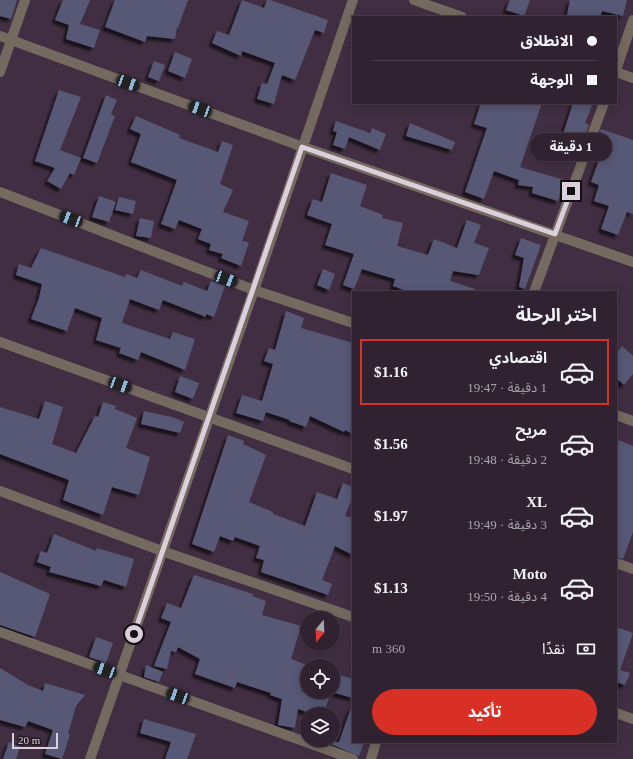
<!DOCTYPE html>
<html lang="ar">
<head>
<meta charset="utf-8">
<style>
  :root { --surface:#312232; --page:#3d2f3e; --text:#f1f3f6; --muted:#a8a4ac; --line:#4c3f4d; --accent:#d93025 }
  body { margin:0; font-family:"Times New Roman","Noto Sans Arabic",serif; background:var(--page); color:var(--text); direction:rtl; height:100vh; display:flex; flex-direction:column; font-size:15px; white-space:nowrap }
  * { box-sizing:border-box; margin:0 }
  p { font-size:13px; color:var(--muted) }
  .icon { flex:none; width:22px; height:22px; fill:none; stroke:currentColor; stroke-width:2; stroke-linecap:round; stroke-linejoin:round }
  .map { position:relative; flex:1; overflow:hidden; direction:ltr }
  .details { position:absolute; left:352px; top:291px; width:265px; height:452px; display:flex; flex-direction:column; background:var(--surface); border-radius:0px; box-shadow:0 2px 10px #0003,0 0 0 1px var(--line); direction:rtl }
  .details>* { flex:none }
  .banner { position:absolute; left:352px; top:16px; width:265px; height:88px; border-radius:0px; box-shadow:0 2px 10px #0003,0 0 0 1px var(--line); direction:rtl; display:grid; align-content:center; height:88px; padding:0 20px; background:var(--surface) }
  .needle { width:26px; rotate:198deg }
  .buttons { position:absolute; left:300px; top:611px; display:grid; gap:8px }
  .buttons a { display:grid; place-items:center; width:40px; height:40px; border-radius:50%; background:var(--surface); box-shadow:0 2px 10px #0003,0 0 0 1px var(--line); font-size:20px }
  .scale { position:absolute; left:12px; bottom:10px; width:46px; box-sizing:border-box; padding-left:4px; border:2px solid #dbcfdb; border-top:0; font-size:11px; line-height:14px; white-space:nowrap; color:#dbcfdb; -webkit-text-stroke:3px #231a23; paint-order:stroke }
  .end { position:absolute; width:18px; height:18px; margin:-9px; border:5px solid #dbcfdb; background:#111; box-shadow:0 0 0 2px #111 }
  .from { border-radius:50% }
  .bubble { position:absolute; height:28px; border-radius:14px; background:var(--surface); box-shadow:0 2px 10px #0003,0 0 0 1px var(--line); font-size:13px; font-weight:700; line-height:28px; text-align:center; direction:rtl }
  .car { position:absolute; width:12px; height:24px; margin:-12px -6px; border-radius:5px; box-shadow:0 0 3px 1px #0007; background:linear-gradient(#222 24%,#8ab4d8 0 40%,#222 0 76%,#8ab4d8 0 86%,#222 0) }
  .banner b { display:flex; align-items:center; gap:14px; height:38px; font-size:15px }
  .banner b+b { border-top:1px solid var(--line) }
  .banner i { width:10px; height:10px; background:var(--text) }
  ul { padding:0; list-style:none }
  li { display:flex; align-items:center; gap:12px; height:66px; margin:0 8px 6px; padding:0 12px; border:2px solid transparent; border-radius:0px }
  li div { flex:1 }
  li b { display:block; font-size:15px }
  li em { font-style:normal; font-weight:700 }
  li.selected { border-color:var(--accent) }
  li>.icon { width:36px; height:36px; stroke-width:1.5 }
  h2 { padding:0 20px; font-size:18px; line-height:48px }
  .pay { display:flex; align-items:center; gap:10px; height:44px; padding:0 20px; font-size:15px }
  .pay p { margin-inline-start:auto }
  .primary-button { display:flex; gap:8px; margin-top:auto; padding:8px 20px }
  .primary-button a { flex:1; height:46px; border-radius:24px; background:var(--accent); color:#fff; font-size:16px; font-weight:700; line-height:46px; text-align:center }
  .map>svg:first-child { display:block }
  .building { fill:#575974; filter:url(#shadow) }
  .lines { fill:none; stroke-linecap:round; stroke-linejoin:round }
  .minor { stroke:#746a60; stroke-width:10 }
  .route { stroke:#dbcfdb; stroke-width:5 }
</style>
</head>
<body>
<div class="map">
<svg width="633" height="759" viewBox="0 0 633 759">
  <defs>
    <filter id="shadow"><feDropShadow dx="-3.5" dy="3.5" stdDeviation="1" flood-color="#0009"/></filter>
  </defs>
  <rect width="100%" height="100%" fill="#412e42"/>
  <g class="building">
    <polygon points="0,0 17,0 11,19 0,16"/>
    <polygon points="63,0 90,0 80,24 100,30 94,48 66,39 69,25 55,20"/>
    <polygon points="115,0 188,0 178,28 177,27 175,39 147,36 145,42 105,27"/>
    <polygon points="242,0 264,8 267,0 270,0 328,20 324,33 315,30 295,80 282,75 274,104 257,99 262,83 267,84 275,63 242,51 241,56 212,43 217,31 229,35"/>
    <polygon points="510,0 530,0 524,16 506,10"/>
    <polygon points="570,0 627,0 623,16 602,11 600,17 578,17 567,15"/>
    <polygon points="175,52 192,59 185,78 168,71"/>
    <polygon points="154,61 165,65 159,81 148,77"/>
    <polygon points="59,90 81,97 60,150 81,158 74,175 70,173 61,189 47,181 55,168 35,161"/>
    <polygon points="106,95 117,100 111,114 115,116 97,163 83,158"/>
    <polygon points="481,103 542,103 520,167 564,180 558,201 532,193 533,187 518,185 519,180 494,171 484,199 465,192 487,128 474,124"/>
    <polygon points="573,103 593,103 585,123 589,125 582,144 562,137"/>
    <polygon points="136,116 180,135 179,138 218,152 222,141 233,145 220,184 233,190 223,212 249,221 242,241 249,242 241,266 221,258 223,254 209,250 211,244 198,239 202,229 179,220 175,229 161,224 177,180 131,162 141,134 130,129"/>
    <polygon points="336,121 370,133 372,128 386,134 380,150 349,137 345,149 333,145 337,132 333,131"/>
    <polygon points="410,123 455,142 452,150 406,136"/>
    <polygon points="601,129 633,140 633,214 627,212 618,235 601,229 609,206 594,201 599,185 591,182 602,151 594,147"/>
    <polygon points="331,173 367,185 360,206 383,215 382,218 403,223 397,246 428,255 434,239 457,248 467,220 481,225 474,243 489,248 479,275 453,271 450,281 475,289 475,292 409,292 393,286 395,279 362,269 354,289 343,285 354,254 325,245 332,224 307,215 313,199 322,202"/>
    <polygon points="99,196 116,202 109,222 92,217"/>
    <polygon points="119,197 136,201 133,214 115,210"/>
    <polygon points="140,218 154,221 151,238 136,236"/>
    <polygon points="521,238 541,245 525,289 519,287 524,258 515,255"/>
    <polygon points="41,248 125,277 126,274 137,278 141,270 182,286 184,282 207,291 211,281 225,286 214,317 206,314 206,317 163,300 159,310 130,299 122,323 170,339 173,332 195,339 185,370 141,352 138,360 119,353 121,348 96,340 102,318 75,308 67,331 31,319 39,298 42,284 16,275 19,264 31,268"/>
    <polygon points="323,269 335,274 329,290 317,285"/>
    <polygon points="286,311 304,318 301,328 353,343 353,434 345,430 344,432 310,416 306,427 289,421 290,420 266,412 263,421 236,413 242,395 262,401 273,364 264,361 269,348 275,350"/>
    <polygon points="622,346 633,356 633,374 624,385 616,378 616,353"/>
    <polygon points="180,376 199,383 193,399 175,392"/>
    <polygon points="45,401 63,407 52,444 76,453 95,416 98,417 103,402 116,406 115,409 137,418 126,448 150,457 139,495 112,487 103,515 63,500 69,480 0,454 0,407 39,419"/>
    <polygon points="144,411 172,417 184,422 180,433 141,424"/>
    <polygon points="228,435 244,441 243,444 266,455 249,502 273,512 273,514 305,526 317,492 337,499 343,483 353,487 353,496 345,516 353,518 353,555 335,546 322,580 332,584 328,595 261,572 264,560 256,558 260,546 235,537 233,541 220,536 214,552 192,544"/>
    <polygon points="619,440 633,446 633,532 623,559 616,557 616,448"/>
    <polygon points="54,534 96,551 97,548 134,559 126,587 104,580 101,586 49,572 51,567 37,562 41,551 47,553"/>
    <polygon points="0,572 50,594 35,637 0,625"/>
    <polygon points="194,575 253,594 252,596 266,601 262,615 301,626 291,659 307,665 307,676 301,692 320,692 330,696 323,714 313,714 298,709 295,728 278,725 282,699 270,695 271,693 237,682 235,688 195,674 200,659 178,647 176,652 171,651 167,669 154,666 171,622 161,618 167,603 181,608"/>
    <polygon points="616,627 633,633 620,670 630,673 625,685 616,682"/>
    <polygon points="96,637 113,643 106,663 89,657"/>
    <polygon points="146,665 163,672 159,682 144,677"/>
    <polygon points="0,668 28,685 43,691 45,683 85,695 76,706 68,734 70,735 62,759 45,754 53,730 28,721 25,727 0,720"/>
    <polygon points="340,675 353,679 353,698 335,693"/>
    <polygon points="351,708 353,708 353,742 364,742 359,756 326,742 339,742"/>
    <polygon points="144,719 196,734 187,759 165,759 171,742 140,733"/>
    <polygon points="9,742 20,747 16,759 3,759"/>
  </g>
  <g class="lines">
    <g class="minor">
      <polyline points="414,0 462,17"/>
      <polyline points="0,36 303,147 633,262"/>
      <polyline points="616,70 633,20"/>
      <polyline points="0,72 25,0"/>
      <polyline points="616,72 633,78"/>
      <polyline points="0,192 254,290 353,323"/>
      <polyline points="534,292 604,103"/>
      <polyline points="0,342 353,469"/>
      <polyline points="616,415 633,421"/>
      <polyline points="0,491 162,551 353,617"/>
      <polyline points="616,563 633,569"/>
      <polyline points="0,632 353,759"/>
      <polyline points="616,713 633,719"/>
      <polyline points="90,759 254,290 353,0"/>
      <polyline points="371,759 376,742"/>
    </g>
  </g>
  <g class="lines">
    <polyline class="route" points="134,634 302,147 555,234 571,191"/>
  </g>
</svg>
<div class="buttons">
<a><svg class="needle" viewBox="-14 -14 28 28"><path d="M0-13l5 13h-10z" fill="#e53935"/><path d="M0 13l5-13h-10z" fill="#a8a4ac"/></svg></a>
<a><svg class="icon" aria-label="locate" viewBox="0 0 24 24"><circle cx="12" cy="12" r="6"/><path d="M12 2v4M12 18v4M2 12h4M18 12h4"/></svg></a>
<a><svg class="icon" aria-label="layers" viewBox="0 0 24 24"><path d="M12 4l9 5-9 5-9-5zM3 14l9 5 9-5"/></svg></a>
</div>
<div class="scale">20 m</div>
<i class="end from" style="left:134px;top:634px"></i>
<i class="end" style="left:571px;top:191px"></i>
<div class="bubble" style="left:530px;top:133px;width:82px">1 دقيقة</div>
<i class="car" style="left:128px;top:83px;rotate:110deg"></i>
<i class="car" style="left:200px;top:109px;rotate:290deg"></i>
<i class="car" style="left:71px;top:219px;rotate:291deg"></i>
<i class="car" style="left:226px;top:279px;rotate:111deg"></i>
<i class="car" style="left:120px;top:385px;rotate:110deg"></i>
<i class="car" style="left:105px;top:670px;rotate:290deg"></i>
<i class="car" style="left:178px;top:696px;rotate:290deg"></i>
<div class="banner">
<b><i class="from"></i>الانطلاق</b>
<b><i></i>الوجهة</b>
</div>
<section class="details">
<h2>اختر الرحلة</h2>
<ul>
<li class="selected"><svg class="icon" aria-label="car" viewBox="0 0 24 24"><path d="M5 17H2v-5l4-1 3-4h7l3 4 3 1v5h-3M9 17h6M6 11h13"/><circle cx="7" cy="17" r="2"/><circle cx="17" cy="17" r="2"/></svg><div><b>اقتصادي</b><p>1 دقيقة · 19:47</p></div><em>$1.16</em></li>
<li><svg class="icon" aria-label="car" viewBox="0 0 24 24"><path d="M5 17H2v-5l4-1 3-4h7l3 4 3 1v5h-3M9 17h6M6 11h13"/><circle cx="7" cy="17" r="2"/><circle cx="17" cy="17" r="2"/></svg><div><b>مريح</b><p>2 دقيقة · 19:48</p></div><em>$1.56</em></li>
<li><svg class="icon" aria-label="car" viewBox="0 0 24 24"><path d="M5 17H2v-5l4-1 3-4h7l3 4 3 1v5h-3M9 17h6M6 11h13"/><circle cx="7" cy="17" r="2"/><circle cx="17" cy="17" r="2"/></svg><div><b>XL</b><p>3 دقيقة · 19:49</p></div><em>$1.97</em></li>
<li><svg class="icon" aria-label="car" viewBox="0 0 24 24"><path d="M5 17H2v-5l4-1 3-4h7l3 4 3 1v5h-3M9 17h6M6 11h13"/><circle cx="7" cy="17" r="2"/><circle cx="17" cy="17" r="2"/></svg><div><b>Moto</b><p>4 دقيقة · 19:50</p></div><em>$1.13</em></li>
</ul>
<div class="pay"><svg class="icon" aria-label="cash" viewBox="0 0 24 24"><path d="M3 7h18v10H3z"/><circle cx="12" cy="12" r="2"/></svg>نقدًا<p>360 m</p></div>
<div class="primary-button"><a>تأكيد</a></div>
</section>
</div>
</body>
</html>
